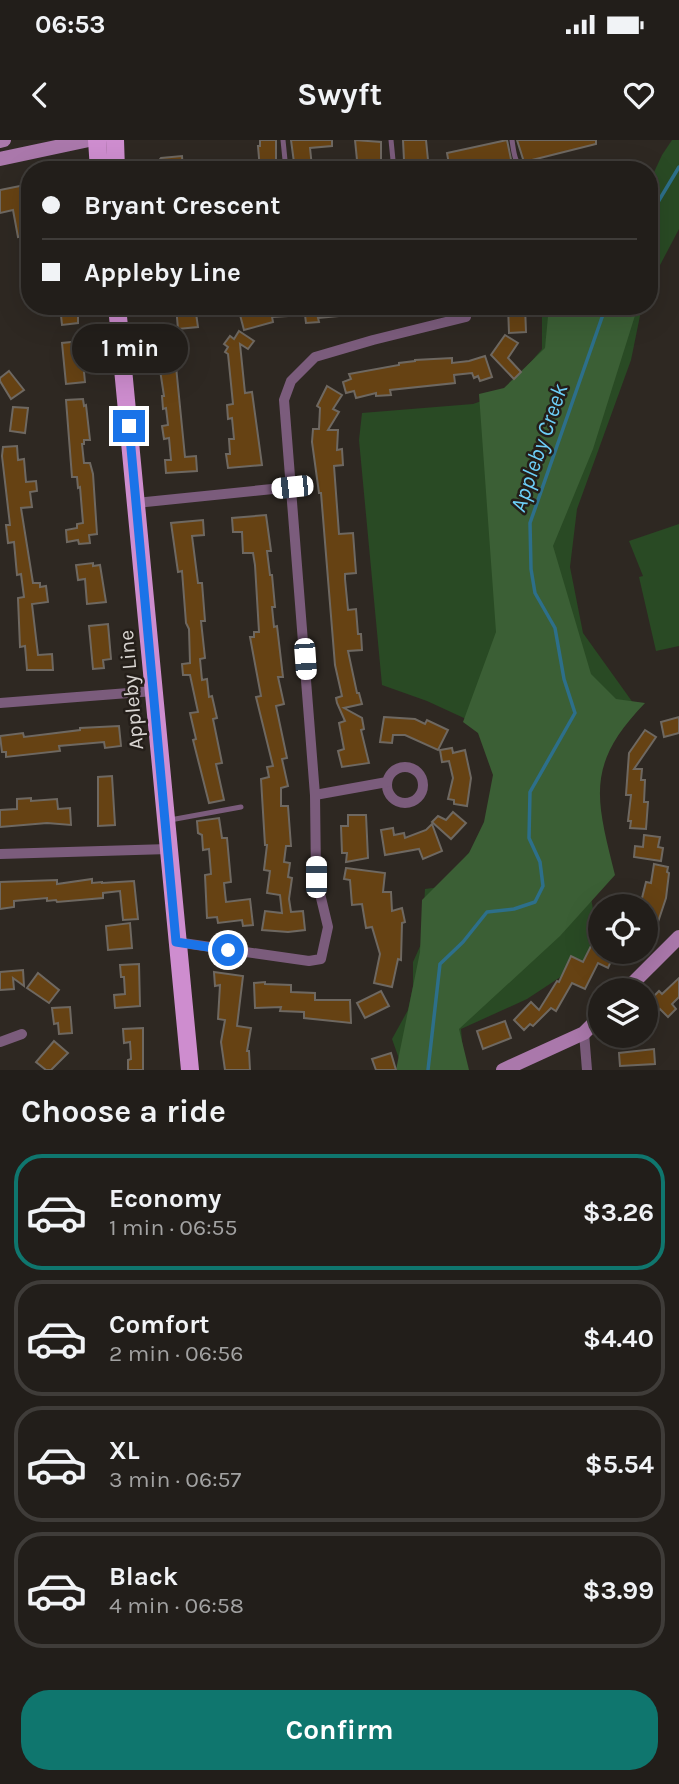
<!DOCTYPE html>
<html lang="en">
<head>
<meta charset="utf-8">
<style>
  :root { --surface:#221e1a; --page:#2e2b27; --text:#f1f3f6; --muted:#a2a2a2; --line:#3f3c39; --accent:#0f766e }
  body { margin:0; font-family:Karla,sans-serif; background:var(--page); color:var(--text); height:100vh; display:flex; flex-direction:column; font-size:26px; white-space:nowrap }
  * { box-sizing:border-box; margin:0 }
  p { font-size:23px; color:var(--muted) }
  .icon { flex:none; width:38px; height:38px; fill:none; stroke:currentColor; stroke-width:2; stroke-linecap:round; stroke-linejoin:round }
  .map { position:relative; height:930px; overflow:hidden }
  .side { display:flex; flex-direction:column; background:var(--surface); flex:1 }
  .side>* { flex:none }
  .banner { position:absolute; left:21px; top:21px; width:637px; height:154px; border-radius:28px; box-shadow:0 7px 28px #0002,0 0 0 2px var(--line); display:grid; align-content:center; height:154px; padding:0 21px; background:var(--surface) }
  .fabs { position:absolute; left:588px; top:754px; display:grid; gap:14px }
  .fabs a { display:grid; place-items:center; width:70px; height:70px; border-radius:50%; background:var(--surface); box-shadow:0 7px 28px #0002,0 0 0 2px var(--line); font-size:35px }
  .end { position:absolute; width:32px; height:32px; margin:-16px; border:9px solid #1a73e8; background:#fff; box-shadow:0 0 0 4px #fff }
  .from { border-radius:50% }
  .bubble { position:absolute; height:49px; border-radius:24px; background:var(--surface); box-shadow:0 7px 28px #0002,0 0 0 2px var(--line); font-size:23px; font-weight:700; line-height:49px; text-align:center }
  .car { position:absolute; width:21px; height:42px; margin:-21px -10px; border-radius:9px; box-shadow:0 0 5px 2px #0007; background:linear-gradient(#fff 24%,#345 0 40%,#fff 0 76%,#345 0 86%,#fff 0) }
  .banner b { display:flex; align-items:center; gap:24px; height:66px; font-size:26px }
  .banner b+b { border-top:2px solid var(--line) }
  .banner i { width:18px; height:18px; background:var(--text) }
  ul { padding:0; list-style:none }
  li { display:flex; align-items:center; gap:21px; height:116px; margin:0 14px 10px; padding:0 7px; border:4px solid var(--line); border-radius:28px }
  li div { flex:1 }
  li b { display:block; font-size:26px }
  li em { font-style:normal; font-weight:700 }
  li.active { border-color:var(--accent) }
  li>.icon { width:63px; height:63px; stroke-width:1.5 }
  h2 { padding:0 21px; font-size:32px; line-height:84px }
  .action { display:flex; gap:14px; margin-top:auto; padding:14px 21px }
  .action a { flex:1; height:80px; border-radius:28px; background:var(--accent); color:#fff; font-size:28px; font-weight:700; line-height:80px; text-align:center }
  .status { display:flex; justify-content:space-between; align-items:center; height:49px; padding:0 35px; background:var(--surface); direction:ltr }
  .status svg { height:19px; fill:currentColor }
  header { display:flex; justify-content:space-between; align-items:center; height:91px; padding:0 21px; background:var(--surface); font-size:32px; font-weight:700 }
  .map>svg:first-child { display:block }
  .green { fill:#294a24 }
  .forest { fill:#3b5f35 }
  .lines { fill:none; stroke-linecap:round; stroke-linejoin:round }
  .stream { stroke:#2d6f8a; stroke-width:3.5 }
  .building { fill:#664213; stroke:#6e6861; stroke-width:2 }
  .lane { stroke:#7b5c7c; stroke-width:5 }
  .street { stroke:#7b5c7c; stroke-width:10 }
  .secondary { stroke:#aa78ab; stroke-width:14 }
  .primary { stroke:#ce8dcf; stroke-width:18 }
  .route { stroke:#1a73e8; stroke-width:9 }
  .labels { text-anchor:middle; dominant-baseline:central; stroke-width:5; stroke-linejoin:round; paint-order:stroke }
  .street-label { font-size:21px; fill:#d9d5d2; stroke:#241e19 }
  .water-label { font-size:23px; font-style:italic; fill:#6dcef7; stroke:#241e19 }
</style>
</head>
<body>
<div class="status"><b>06:53</b><svg viewBox="0 0 49 12"><path d="M0 12V9h3v3zM5 12V6h3v6zM10 12V3h3v9zM15 12V0h3v12zM26 1h20v11H26zM47 4h2v5h-2z"/></svg></div>
<header><svg class="icon" aria-label="back" viewBox="0 0 24 24"><path d="M15 5l-7 7 7 7"/></svg>Swyft<svg class="icon" aria-label="heart" viewBox="0 0 24 24"><path d="M12 20l-8-8c-3-5 5-10 8-4 3-6 11-1 8 4z"/></svg></header>
<div class="map">
<svg width="679" height="930" viewBox="0 0 679 930">
  <rect width="100%" height="100%" fill="#2e2822"/>
  <g class="green">
    <polygon points="672,0 679,0 679,89 649,146 649,43 662,15"/>
    <polygon points="542,166 642,166 631,220 577,369 570,427 583,493 636,567 599,577 583,710 600,811 527,859 461,889 464,924 403,930 392,899 408,870 413,846 413,822 422,802 425,749 440,747 494,683 503,596 427,561 382,545 359,300 362,273 473,264 504,253 542,209"/>
    <polygon points="679,384 679,506 656,511 639,437 643,436 629,401"/>
  </g>
  <path class="forest" d="M549 166H638L593 309 553 406 591 534 616 559 645 563C585 625 596 658 615 735L560 796 459 889 469 930H396L420 812 422 760 469 713 484 682 493 635 478 593 463 582 496 492 479 254 504 248 545 208Z"/>
  <g class="lines">
    <g class="stream">
      <polyline points="649,77 679,27"/>
      <polyline points="428,930 440,824 463,802 487,772 514,769 535,762 543,746 540,722 529,698 530,652 575,573 564,539 555,488 535,453 531,429 530,383 606,166"/>
    </g>
  </g>
  <g class="building">
    <polygon points="260,0 276,0 276,28 273,30 260,30 258,6 260,6"/>
    <polygon points="291,0 332,0 332,6 310,8 312,27 309,27 309,30 295,30"/>
    <polygon points="355,0 381,2 381,30 358,30"/>
    <polygon points="403,0 426,0 429,30 408,30 404,20"/>
    <polygon points="507,0 512,24 488,30 450,30 447,13"/>
    <polygon points="517,0 596,0 596,4 524,22"/>
    <polygon points="182,16 183,30 151,30 161,18"/>
    <polygon points="30,44 30,95 18,97 13,70 0,73 0,50"/>
    <polygon points="60,166 78,166 78,183 62,185"/>
    <polygon points="176,166 195,166 198,187 178,189"/>
    <polygon points="274,166 380,166 380,172 318,178 319,182 306,183 305,175 272,177 273,182 244,190 240,175"/>
    <polygon points="508,166 525,166 526,192 509,193"/>
    <polygon points="239,191 254,201 248,209 240,204 245,253 252,252 262,325 228,328 226,314 230,314 229,299 234,299 232,278 228,279 227,265 233,264 228,214 225,212 228,207 224,204 230,196 234,199"/>
    <polygon points="505,195 518,203 508,218 521,232 514,239 491,215"/>
    <polygon points="173,196 185,317 196,316 197,331 166,333 165,320 171,320 169,298 164,299 162,286 168,285 166,268 163,269 162,256 164,256 155,197"/>
    <polygon points="81,201 85,242 66,244 62,203"/>
    <polygon points="485,216 492,237 480,241 478,236 474,238 472,233 454,235 455,243 390,250 391,255 376,256 376,253 356,258 354,251 346,253 343,242 351,239 349,234 399,225 399,223 415,221 415,220 452,218 452,223 469,221"/>
    <polygon points="9,231 24,250 11,259 0,241 0,238"/>
    <polygon points="327,246 342,255 333,269 339,272 328,290 338,290 337,310 342,309 343,325 334,326 339,394 353,393 356,433 345,434 345,439 348,470 356,469 358,494 361,494 362,510 348,511 357,553 359,553 362,564 344,568 362,578 364,589 361,590 369,623 342,627 338,611 344,609 339,583 345,581 337,563 336,558 342,556 335,525 321,353 319,353 312,302 313,289 319,289 320,268 317,266"/>
    <polygon points="83,259 84,266 86,265 90,300 84,300 84,304 82,304 84,323 90,323 93,334 97,394 89,395 90,403 79,404 78,400 67,402 66,390 77,388 77,384 83,383 80,347 78,348 77,337 72,337 66,260"/>
    <polygon points="13,267 28,268 25,293 10,291"/>
    <polygon points="17,306 18,320 24,319 26,342 36,341 37,351 30,352 32,367 21,368 33,443 40,443 40,447 46,446 48,462 32,464 38,515 52,514 53,530 27,530 25,506 20,507 18,458 24,457 21,434 17,435 14,402 8,403 6,385 10,385 2,316 3,307"/>
    <polygon points="266,375 271,411 267,411 270,435 272,435 275,467 272,467 274,487 277,486 283,537 278,537 284,564 276,566 287,618 282,619 288,646 281,648 281,666 288,666 291,706 286,706 284,722 290,723 288,737 292,738 289,759 291,772 303,771 305,790 288,792 262,790 265,771 282,773 280,755 267,753 270,731 264,730 267,705 265,705 261,639 269,637 267,627 273,626 256,557 261,556 250,497 254,497 254,492 259,492 255,425 253,413 243,413 242,392 233,392 232,378"/>
    <polygon points="203,380 204,395 192,396 198,443 202,443 205,481 201,481 205,518 200,519 202,540 207,539 209,557 212,556 217,578 213,579 222,623 216,624 224,660 209,663 193,600 196,599 190,573 198,572 190,535 183,535 182,524 190,523 189,489 186,483 182,431 178,432 171,383"/>
    <polygon points="93,423 93,426 100,425 106,462 87,464 85,439 78,440 76,425"/>
    <polygon points="108,484 111,519 103,520 104,528 93,529 89,486"/>
    <polygon points="384,577 415,579 425,584 427,580 448,590 438,610 405,595 393,595 392,603 380,602"/>
    <polygon points="679,577 679,593 664,597 661,582"/>
    <polygon points="119,586 121,606 105,608 104,602 59,606 60,611 6,617 6,612 2,612 0,596 23,593 24,597 80,590 80,588"/>
    <polygon points="645,590 656,597 634,629 642,629 641,640 645,640 644,662 648,662 646,689 630,688 631,681 628,681 631,655 626,655 629,613"/>
    <polygon points="452,608 453,613 465,610 471,638 467,666 454,664 454,660 448,659 453,638 449,621 442,622 440,610"/>
    <polygon points="112,636 115,685 98,686 98,637"/>
    <polygon points="31,658 31,661 57,659 58,669 70,668 71,685 47,683 0,687 0,670 17,669 17,659"/>
    <polygon points="453,672 466,683 451,699 432,682 438,676 446,680"/>
    <polygon points="348,675 366,675 368,718 346,722 347,713 342,713 341,686 348,686"/>
    <polygon points="219,678 222,698 227,698 231,742 224,743 226,762 250,759 253,785 243,786 242,780 218,783 217,777 207,778 205,735 211,734 209,709 203,710 202,695 198,693 197,681"/>
    <polygon points="432,684 442,711 423,719 419,709 385,715 381,690 393,688 394,695 404,693 405,698 426,690"/>
    <polygon points="644,695 660,697 658,707 663,708 661,721 634,717 635,706 643,707"/>
    <polygon points="654,724 668,727 667,732 669,733 666,758 658,782 646,778 646,766 640,766 646,742 651,743"/>
    <polygon points="346,728 385,733 383,752 391,752 392,771 402,768 405,782 402,783 401,820 398,819 392,847 374,843 380,814 372,787 366,788 362,764 352,765 350,740 344,739"/>
    <polygon points="92,739 92,743 102,742 102,743 134,741 138,779 123,780 120,751 103,753 103,758 57,762 56,760 47,761 47,758 14,761 14,767 0,769 0,742 57,740 57,744"/>
    <polygon points="130,783 132,808 108,810 106,786"/>
    <polygon points="593,802 600,805 600,812 615,812 608,828 598,823 585,849 572,843 556,871 551,868 533,886 530,884 524,890 514,880 531,862 539,870 557,841 559,842 571,816 583,822"/>
    <polygon points="139,824 140,866 115,868 114,855 125,854 124,837 121,837 120,825"/>
    <polygon points="23,830 24,846 13,838 14,849 0,850 0,832"/>
    <polygon points="214,832 243,836 237,886 251,888 247,911 249,911 250,930 225,930 221,902 225,880 218,879 220,845 215,846"/>
    <polygon points="38,833 59,850 49,863 27,848"/>
    <polygon points="679,838 679,857 672,864 676,869 668,877 660,869 646,889 646,864 659,851 662,854"/>
    <polygon points="265,842 265,844 291,845 291,852 315,853 315,860 350,860 351,883 304,878 304,872 280,871 281,867 255,868 254,843"/>
    <polygon points="381,851 389,866 365,878 357,863"/>
    <polygon points="70,867 72,893 59,894 58,883 54,884 52,868"/>
    <polygon points="505,881 511,898 483,909 477,891"/>
    <polygon points="143,888 143,930 128,930 128,920 131,919 130,902 124,903 123,889"/>
    <polygon points="54,901 68,913 51,930 46,930 36,922"/>
    <polygon points="654,909 655,924 620,926 619,913"/>
    <polygon points="391,913 396,930 376,930 372,919"/>
  </g>
  <g class="lines">
    <g class="lane">
      <polyline points="283,0 286,30"/>
      <polyline points="391,0 394,30"/>
      <path d="M512 0C514 13 514 24 526 30"/>
      <polyline points="545,30 575,25"/>
      <polyline points="170,680 241,667"/>
    </g>
    <g class="street">
      <polyline points="136,363 292,347"/>
      <polyline points="0,563 154,551"/>
      <circle cx="405" cy="645" r="18"/>
      <polyline points="315,655 387,642"/>
      <polyline points="0,714 169,709"/>
      <polyline points="176,802 309,821 321,819 328,787 316,737 315,655 284,260 291,241 315,217 373,200 466,177"/>
      <polyline points="584,893 587,930"/>
      <polyline points="0,902 22,894"/>
    </g>
    <g class="secondary">
      <polyline points="0,1 4,0"/>
      <polyline points="0,19 89,0"/>
      <polyline points="626,850 679,797"/>
      <polyline points="503,930 584,893 600,877"/>
    </g>
    <g class="primary">
      <polyline points="97,0 99,30"/>
      <polyline points="115,0 116,30"/>
      <polyline points="117,166 190,930"/>
    </g>
  </g>
  <g class="lines">
    <polyline class="route" points="129,286 176,802 228,810"/>
  </g>
  <g class="labels">
    <g class="street-label">
      <text transform="translate(131 550) rotate(-95)">Appleby Line</text>
    </g>
    <g class="water-label">
      <text transform="translate(539 308) rotate(-71)">Appleby Creek</text>
    </g>
  </g>
</svg>
<div class="fabs">
<a><svg class="icon" aria-label="locate" viewBox="0 0 24 24"><circle cx="12" cy="12" r="6"/><path d="M12 2v4M12 18v4M2 12h4M18 12h4"/></svg></a>
<a><svg class="icon" aria-label="layers" viewBox="0 0 24 24"><path d="M12 4l9 5-9 5-9-5zM3 14l9 5 9-5"/></svg></a>
</div>
<i class="end from" style="left:228px;top:810px"></i>
<i class="end" style="left:129px;top:286px"></i>
<div class="bubble" style="left:72px;top:184px;width:116px">1 min</div>
<i class="car" style="left:292px;top:347px;rotate:264deg"></i>
<i class="car" style="left:305px;top:519px;rotate:176deg"></i>
<i class="car" style="left:316px;top:737px;rotate:0deg"></i>
<div class="banner">
<b><i class="from"></i>Bryant Crescent</b>
<b><i></i>Appleby Line</b>
</div>
</div>
<section class="side">
<h2>Choose a ride</h2>
<ul>
<li class="active"><svg class="icon" aria-label="car" viewBox="0 0 24 24"><path d="M5 17H2v-5l4-1 3-4h7l3 4 3 1v5h-3M9 17h6M6 11h13"/><circle cx="7" cy="17" r="2"/><circle cx="17" cy="17" r="2"/></svg><div><b>Economy</b><p>1 min · 06:55</p></div><em>$3.26</em></li>
<li><svg class="icon" aria-label="car" viewBox="0 0 24 24"><path d="M5 17H2v-5l4-1 3-4h7l3 4 3 1v5h-3M9 17h6M6 11h13"/><circle cx="7" cy="17" r="2"/><circle cx="17" cy="17" r="2"/></svg><div><b>Comfort</b><p>2 min · 06:56</p></div><em>$4.40</em></li>
<li><svg class="icon" aria-label="car" viewBox="0 0 24 24"><path d="M5 17H2v-5l4-1 3-4h7l3 4 3 1v5h-3M9 17h6M6 11h13"/><circle cx="7" cy="17" r="2"/><circle cx="17" cy="17" r="2"/></svg><div><b>XL</b><p>3 min · 06:57</p></div><em>$5.54</em></li>
<li><svg class="icon" aria-label="car" viewBox="0 0 24 24"><path d="M5 17H2v-5l4-1 3-4h7l3 4 3 1v5h-3M9 17h6M6 11h13"/><circle cx="7" cy="17" r="2"/><circle cx="17" cy="17" r="2"/></svg><div><b>Black</b><p>4 min · 06:58</p></div><em>$3.99</em></li>
</ul>
<div class="action"><a>Confirm</a></div>
</section>
</body>
</html>
